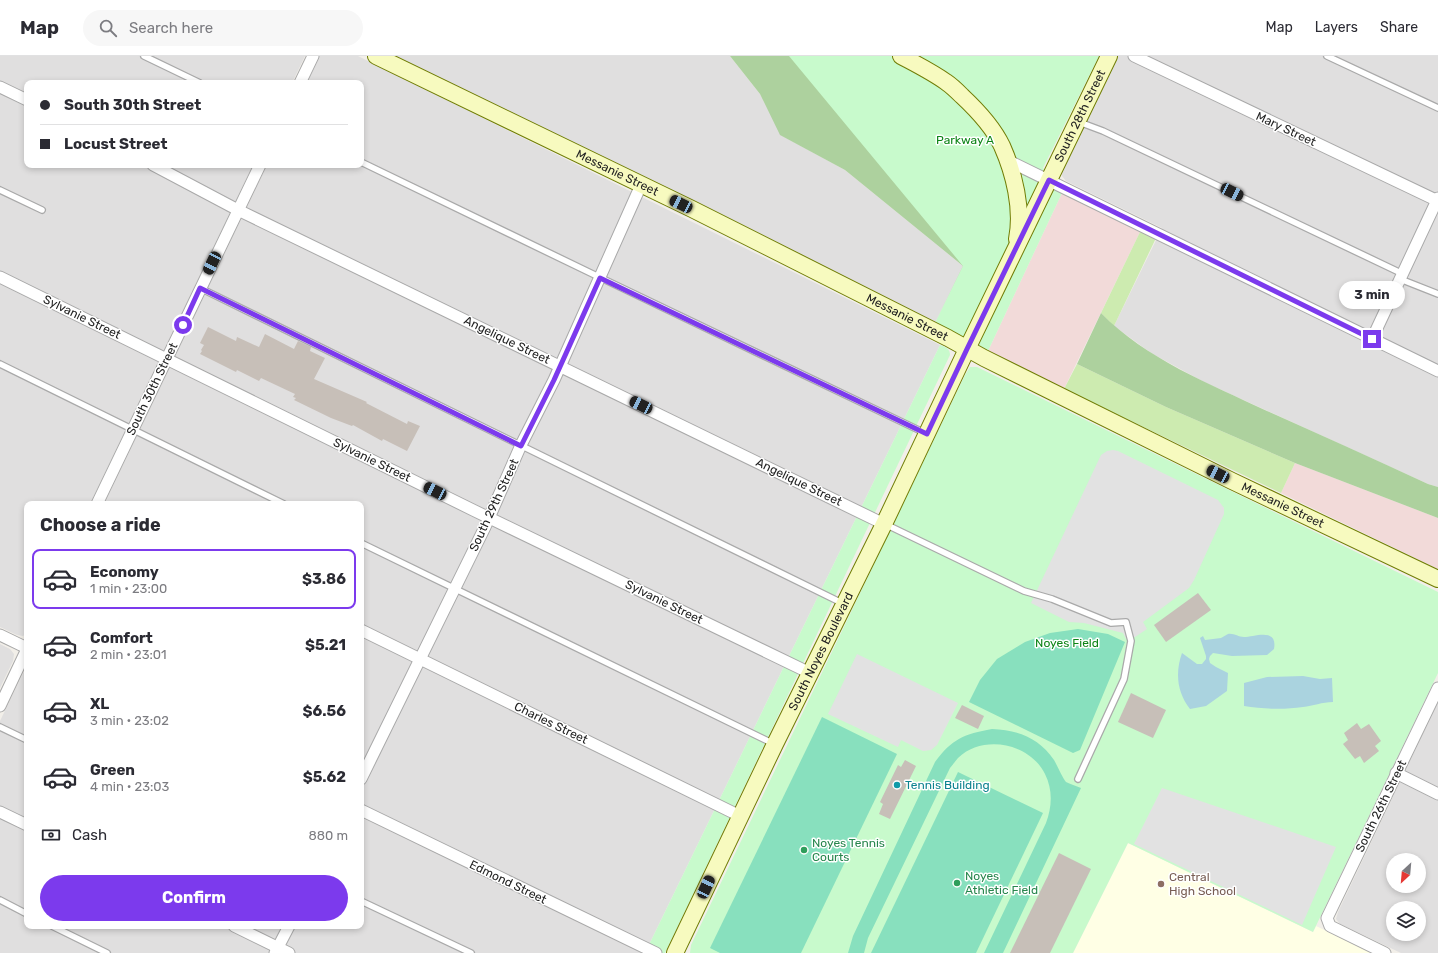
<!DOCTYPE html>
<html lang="en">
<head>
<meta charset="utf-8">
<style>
  :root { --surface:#fff; --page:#f7f7f7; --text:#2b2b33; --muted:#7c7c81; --line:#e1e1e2; --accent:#7c3aed }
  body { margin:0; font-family:Rubik,sans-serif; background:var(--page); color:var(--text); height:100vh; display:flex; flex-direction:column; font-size:15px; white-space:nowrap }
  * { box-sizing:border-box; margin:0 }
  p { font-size:13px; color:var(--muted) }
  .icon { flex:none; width:22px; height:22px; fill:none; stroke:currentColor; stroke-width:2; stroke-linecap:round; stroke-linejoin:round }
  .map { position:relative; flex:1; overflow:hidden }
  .sheet { position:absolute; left:24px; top:445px; width:340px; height:428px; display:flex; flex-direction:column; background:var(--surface); border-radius:8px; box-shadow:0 2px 6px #0003 }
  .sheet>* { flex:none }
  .guide { position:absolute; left:24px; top:24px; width:340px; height:88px; border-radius:8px; box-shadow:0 2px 6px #0003; display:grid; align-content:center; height:88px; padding:0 16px; background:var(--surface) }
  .needle { width:26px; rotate:206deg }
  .buttons { position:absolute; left:1386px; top:797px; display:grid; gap:8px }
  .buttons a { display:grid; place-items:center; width:40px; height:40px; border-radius:50%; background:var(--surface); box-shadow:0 2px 6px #0003; font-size:20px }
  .end { position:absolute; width:18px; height:18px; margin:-9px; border:5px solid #7c3aed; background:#fff; box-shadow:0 0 0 2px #fff }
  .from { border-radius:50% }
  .bubble { position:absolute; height:28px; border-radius:14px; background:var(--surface); box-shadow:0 2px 6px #0003; font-size:13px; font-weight:700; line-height:28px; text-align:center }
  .car { position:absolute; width:12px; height:24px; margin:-12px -6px; border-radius:5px; box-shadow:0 0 3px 1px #0007; background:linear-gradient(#222 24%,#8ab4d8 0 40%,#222 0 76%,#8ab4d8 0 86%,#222 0) }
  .guide b { display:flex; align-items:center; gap:14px; height:38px; font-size:15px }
  .guide b+b { border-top:1px solid var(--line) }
  .guide i { width:10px; height:10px; background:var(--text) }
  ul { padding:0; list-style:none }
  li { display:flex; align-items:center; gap:12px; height:60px; margin:0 8px 6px; padding:0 8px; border:2px solid transparent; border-radius:8px }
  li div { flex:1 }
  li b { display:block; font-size:15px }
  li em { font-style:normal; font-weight:700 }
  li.current { border-color:var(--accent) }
  li>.icon { width:36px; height:36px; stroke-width:1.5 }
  h2 { padding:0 16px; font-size:18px; line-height:48px }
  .pay { display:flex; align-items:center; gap:10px; height:44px; padding:0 16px; font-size:15px }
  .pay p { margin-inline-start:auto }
  .button { display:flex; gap:8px; margin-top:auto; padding:8px 16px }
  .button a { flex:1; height:46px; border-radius:24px; background:var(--accent); color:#fff; font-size:16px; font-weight:700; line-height:46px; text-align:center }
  header { display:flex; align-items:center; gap:24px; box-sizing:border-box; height:56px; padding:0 20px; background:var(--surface); border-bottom:1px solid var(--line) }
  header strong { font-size:19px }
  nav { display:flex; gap:22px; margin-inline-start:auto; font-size:14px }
  .search { width:280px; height:36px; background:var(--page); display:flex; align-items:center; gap:10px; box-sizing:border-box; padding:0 14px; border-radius:22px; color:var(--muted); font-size:15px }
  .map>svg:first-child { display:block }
  .residential { fill:#e0dfdf; fill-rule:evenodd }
  .commercial { fill:#f2dad9 }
  .education { fill:#ffffe5 }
  .grass { fill:#cdebb0 }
  .forest { fill:#add19e }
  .park { fill:#c8facc }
  .pitch { fill:#88e0be }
  .parking { fill:#e2e2e2 }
  .water { fill:#aad3df }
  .building { fill:#c7bfb8 }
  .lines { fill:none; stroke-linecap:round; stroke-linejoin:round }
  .lane-casing { stroke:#a9a9a9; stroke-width:8 }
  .street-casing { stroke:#a9a9a9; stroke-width:13 }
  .secondary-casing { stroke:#707d05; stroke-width:18 }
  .lane { stroke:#fff; stroke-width:5.5 }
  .street { stroke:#fff; stroke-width:11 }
  .secondary { stroke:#f7fabf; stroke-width:16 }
  .route { stroke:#7c3aed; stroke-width:5 }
  .culture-dot { fill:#0f9aa8; stroke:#fff; stroke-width:1.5 }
  .leisure-dot { fill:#2e9e5b; stroke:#fff; stroke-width:1.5 }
  .education-dot { fill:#8d6e63; stroke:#fff; stroke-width:1.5 }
  .labels { text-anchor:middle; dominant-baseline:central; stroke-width:3; stroke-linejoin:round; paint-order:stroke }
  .street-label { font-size:12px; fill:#222; stroke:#fff }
  .park-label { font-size:12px; fill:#0c8416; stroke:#fff }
  .culture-label { font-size:12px; fill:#0d838f; stroke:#fff; text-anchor:start }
  .leisure-label { font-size:12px; fill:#27864d; stroke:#fff; text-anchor:start }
  .education-label { font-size:12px; fill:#785e54; stroke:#fff; text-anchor:start }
</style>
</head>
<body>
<header>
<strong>Map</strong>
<div class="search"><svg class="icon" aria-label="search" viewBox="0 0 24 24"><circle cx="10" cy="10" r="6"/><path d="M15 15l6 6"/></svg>Search here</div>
<nav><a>Map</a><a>Layers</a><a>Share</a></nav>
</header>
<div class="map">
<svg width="1438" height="897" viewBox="0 0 1438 897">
  <rect width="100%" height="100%" fill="#f2efe9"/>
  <g class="residential">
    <polygon points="0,0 305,0 292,27 27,27 27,109 253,109 90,448 27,448 27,577 23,580 17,579 0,571"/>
    <polygon points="319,0 358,0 940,289 645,897 0,897 0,665 27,609 27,870 361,870 361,448 104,448 267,109 361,109 361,27 306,27"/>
    <polygon points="393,0 730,0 760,38 781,79 845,114 963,210 935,267"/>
    <polygon points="1115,0 1438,0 1438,431 1428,428 1204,326 1151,297 1114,270 1162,172 1066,125 1062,120 1061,113"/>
    <polygon points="0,588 10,593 14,598 13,605 0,632"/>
    <path d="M1438 646V897H1401L1340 868 1336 863 1338 856ZM1393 804H1419V830H1393ZM1393 852H1419V878H1393Z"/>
  </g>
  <g class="commercial">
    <polygon points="1062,137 1140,176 1064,333 988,295"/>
    <polygon points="1295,407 1438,462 1438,513 1281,437"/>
  </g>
  <polygon class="education" points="1128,787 1313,876 1316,870 1372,897 1073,897"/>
  <g class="grass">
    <polygon points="1140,176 1156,182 1114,270 1101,257"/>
    <polygon points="1077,308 1166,351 1295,407 1281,437 1064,333"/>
  </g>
  <g class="forest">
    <polygon points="730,0 822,0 975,187 935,267 963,210 845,114 780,79 760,38"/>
    <path d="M1101 257C1146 303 1210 328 1267 355 1321 379 1374 403 1428 428L1438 431V462L1295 407 1166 351 1077 308Z"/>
  </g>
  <g class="park">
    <polygon points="789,0 1099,0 1043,112 1062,137 988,295 935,267 963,210"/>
    <path d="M940 289C946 291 950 293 950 299L665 897H645Z"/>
    <polygon points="970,311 977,311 1438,536 1438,617 1313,876 1128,787 1073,897 690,897 691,889 965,319"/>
  </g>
  <g class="pitch">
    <polygon points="1078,573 1108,578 1125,586 1080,694 1073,697 969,646 980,624 997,603 1025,586 1050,577"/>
    <polygon points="822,661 897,698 801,897 720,897 710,892"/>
    <path d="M992 673C1018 674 1039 682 1054 704 1057 709 1063 723 1066 726 1070 728 1076 730 1081 732L1003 897H984L1046 767C1052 751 1053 734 1045 718 1030 687 983 678 958 702 955 705 953 709 950 712L868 882 864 897H848L853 880 935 706C952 683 964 678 992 673Z"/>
    <polygon points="958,716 1043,757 976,897 871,897"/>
  </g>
  <g class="parking">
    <polygon points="1113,394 1118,395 1218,444 1224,452 1224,458 1194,524 1189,532 1143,566 1147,573 1135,581 1126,583 1123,577 1084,567 1069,566 1031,547 1101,399 1107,395"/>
    <polygon points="857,598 958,647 937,689 931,694 923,695 901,684 898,691 828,658"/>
    <polygon points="1162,732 1336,791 1302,869 1134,788"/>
  </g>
  <g class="water">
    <path d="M1228 578C1234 577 1238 581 1244 581 1254 581 1278 571 1274 593L1267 599 1232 600 1213 597 1210 600 1209 603 1210 607 1216 611 1228 617 1227 635 1206 650 1190 653C1177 636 1175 617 1182 597L1197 608H1202L1206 603V600L1200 582 1203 580 1205 584 1221 582Z"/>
    <path d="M1303 620 1320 623 1332 622 1333 646C1322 646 1313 650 1303 651 1283 654 1263 653 1244 650V627L1267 621Z"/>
  </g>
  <g class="building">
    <polygon points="208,271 236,285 237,281 259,291 265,278 294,293 298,285 311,291 310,295 325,302 314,323 367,346 366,347 407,368 408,365 420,370 407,395 383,383 382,385 353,369 352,370 331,362 294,344 296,342 293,341 295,338 261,322 259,325 237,314 236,316 200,298 202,295 201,294 204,289 200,287"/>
    <polygon points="1198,537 1211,554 1166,586 1154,569"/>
    <polygon points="1131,637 1166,654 1153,682 1118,666"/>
    <polygon points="962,649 984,660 978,673 955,662"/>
    <polygon points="1357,667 1361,673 1369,668 1381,685 1375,690 1379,695 1364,707 1360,700 1355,703 1343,688 1348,684 1344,677"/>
    <polygon points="905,704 916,710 890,763 879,758 883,748 880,746 898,709 901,711"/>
    <polygon points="1059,797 1091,813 1050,897 1010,897"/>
  </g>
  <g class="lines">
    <g class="lane-casing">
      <g id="lane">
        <polyline points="144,0 200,27"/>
        <polyline points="1327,0 1438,52"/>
        <polyline points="1079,66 1103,75 1403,218"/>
        <polyline points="361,106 599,221 925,377"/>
        <polyline points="0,134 42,154"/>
        <polyline points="1400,223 1438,238"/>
        <polyline points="200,232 844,548"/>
        <polyline points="0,308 284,448"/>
        <polyline points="885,468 1024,535 1052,543 1111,567 1126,566 1131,585 1124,623 1078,723"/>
        <polyline points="361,487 774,688"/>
        <polyline points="0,671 27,684"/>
        <polyline points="0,844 27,858"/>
        <polyline points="361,845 471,897"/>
        <polyline points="52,870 107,897"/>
      </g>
    </g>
    <g class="street-casing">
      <g id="street">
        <polyline points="1134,0 1438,145"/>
        <polyline points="300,27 313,0"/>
        <polyline points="0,31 27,44"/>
        <polyline points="1007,104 1438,315"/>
        <polyline points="153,109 238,154 884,468"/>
        <polyline points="0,221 475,455 810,617"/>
        <polyline points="1372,283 1438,142"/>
        <polyline points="97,448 260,109"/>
        <polyline points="361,574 740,760"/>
        <polyline points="0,579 27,592"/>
        <polyline points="0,650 27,593"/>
        <polyline points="1396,717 1438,738"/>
        <polyline points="361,723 485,471 521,389 554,324 641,129"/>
        <polyline points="361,754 656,897"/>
        <polyline points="0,756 27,769"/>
        <polyline points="234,870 289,897"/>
        <polyline points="275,897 289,870"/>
        <polyline points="1385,897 1330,870 1327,862 1438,632"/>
      </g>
    </g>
    <g class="secondary-casing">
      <g id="secondary">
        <path id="s1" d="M376 0 692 153 948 282 984 302 1232 425 1438 523"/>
        <path d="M901 0C916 8 932 16 946 26 952 30 957 35 962 40 977 54 993 71 1002 90 1014 117 1023 153 1017 183"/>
        <path id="s2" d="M675 897 775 688 884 468 967 293 1109 0"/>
      </g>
    </g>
    <use href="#lane" class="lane"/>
    <use href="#street" class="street"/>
    <use href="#secondary" class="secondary"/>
  </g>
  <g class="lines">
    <polyline class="route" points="183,269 200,232 521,390 554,324 600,222 927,378 967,293 1049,124 1372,283"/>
  </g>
  <circle class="culture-dot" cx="897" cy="729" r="4"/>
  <g class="leisure-dot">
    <circle cx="804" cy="794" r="4"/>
    <circle cx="957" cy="827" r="4"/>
  </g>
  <circle class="education-dot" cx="1161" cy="828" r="4"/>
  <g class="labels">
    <g class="street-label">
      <text stroke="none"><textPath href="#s2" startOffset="930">South 28th Street</textPath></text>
      <text transform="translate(1286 73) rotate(25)">Mary Street</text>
      <text stroke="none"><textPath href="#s1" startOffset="268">Messanie Street</textPath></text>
      <text transform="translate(82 261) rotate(26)">Sylvanie Street</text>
      <text stroke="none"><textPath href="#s1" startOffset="592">Messanie Street</textPath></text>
      <text transform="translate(507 284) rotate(26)">Angelique Street</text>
      <text transform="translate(152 333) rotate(-64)">South 30th Street</text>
      <text transform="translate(372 404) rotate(26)">Sylvanie Street</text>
      <text transform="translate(799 426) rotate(26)">Angelique Street</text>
      <text transform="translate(494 449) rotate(-65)">South 29th Street</text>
      <text stroke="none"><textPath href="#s1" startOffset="1012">Messanie Street</textPath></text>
      <text transform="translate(664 546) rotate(26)">Sylvanie Street</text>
      <text stroke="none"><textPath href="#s2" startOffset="335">South Noyes Boulevard</textPath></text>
      <text transform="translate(551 667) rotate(26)">Charles Street</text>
      <text transform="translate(1381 750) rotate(-64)">South 26th Street</text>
      <text transform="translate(508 826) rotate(26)">Edmond Street</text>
    </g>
    <g class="park-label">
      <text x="965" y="84">Parkway A</text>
      <text x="1067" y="587">Noyes Field</text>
    </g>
    <g class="culture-label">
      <text x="905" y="729">Tennis Building</text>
    </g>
    <g class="leisure-label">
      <text x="812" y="787">Noyes Tennis<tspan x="812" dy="14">Courts</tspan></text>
      <text x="965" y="820">Noyes<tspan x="965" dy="14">Athletic Field</tspan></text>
    </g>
    <g class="education-label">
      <text x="1169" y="821">Central<tspan x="1169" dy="14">High School</tspan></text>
    </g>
  </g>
</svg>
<div class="buttons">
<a><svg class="needle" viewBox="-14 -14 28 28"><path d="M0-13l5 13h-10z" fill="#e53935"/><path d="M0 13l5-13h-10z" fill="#7c7c81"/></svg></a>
<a><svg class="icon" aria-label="layers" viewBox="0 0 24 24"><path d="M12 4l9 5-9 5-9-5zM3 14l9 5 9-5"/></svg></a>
</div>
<i class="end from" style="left:183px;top:269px"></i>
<i class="end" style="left:1372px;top:283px"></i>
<div class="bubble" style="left:1339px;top:225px;width:66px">3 min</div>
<i class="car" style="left:1232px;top:136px;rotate:116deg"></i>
<i class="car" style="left:681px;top:148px;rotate:296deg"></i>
<i class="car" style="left:212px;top:207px;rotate:206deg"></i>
<i class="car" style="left:641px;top:349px;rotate:296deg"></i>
<i class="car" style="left:1218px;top:418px;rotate:296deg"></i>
<i class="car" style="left:435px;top:435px;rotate:296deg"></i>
<i class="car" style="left:706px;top:831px;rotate:25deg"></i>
<div class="guide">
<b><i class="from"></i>South 30th Street</b>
<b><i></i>Locust Street</b>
</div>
<section class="sheet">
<h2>Choose a ride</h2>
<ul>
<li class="current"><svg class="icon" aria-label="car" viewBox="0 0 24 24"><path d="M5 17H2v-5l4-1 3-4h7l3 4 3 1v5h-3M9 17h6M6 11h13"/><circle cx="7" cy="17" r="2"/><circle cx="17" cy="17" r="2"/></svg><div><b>Economy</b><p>1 min · 23:00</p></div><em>$3.86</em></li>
<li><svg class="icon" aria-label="car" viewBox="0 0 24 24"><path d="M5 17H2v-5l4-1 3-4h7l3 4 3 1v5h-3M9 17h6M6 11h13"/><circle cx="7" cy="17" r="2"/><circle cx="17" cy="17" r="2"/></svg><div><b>Comfort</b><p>2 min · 23:01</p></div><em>$5.21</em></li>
<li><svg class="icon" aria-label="car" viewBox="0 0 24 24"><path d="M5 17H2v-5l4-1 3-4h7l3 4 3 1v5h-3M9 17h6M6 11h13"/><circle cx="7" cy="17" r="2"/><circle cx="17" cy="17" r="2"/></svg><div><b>XL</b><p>3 min · 23:02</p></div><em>$6.56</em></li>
<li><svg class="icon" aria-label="car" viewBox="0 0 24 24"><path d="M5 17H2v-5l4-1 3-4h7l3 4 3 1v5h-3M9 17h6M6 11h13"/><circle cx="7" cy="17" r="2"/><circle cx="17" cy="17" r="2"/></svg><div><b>Green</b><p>4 min · 23:03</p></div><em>$5.62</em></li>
</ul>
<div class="pay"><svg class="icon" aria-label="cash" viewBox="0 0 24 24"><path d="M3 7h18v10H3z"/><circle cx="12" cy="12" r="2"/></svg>Cash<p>880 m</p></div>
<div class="button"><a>Confirm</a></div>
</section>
</div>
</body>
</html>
